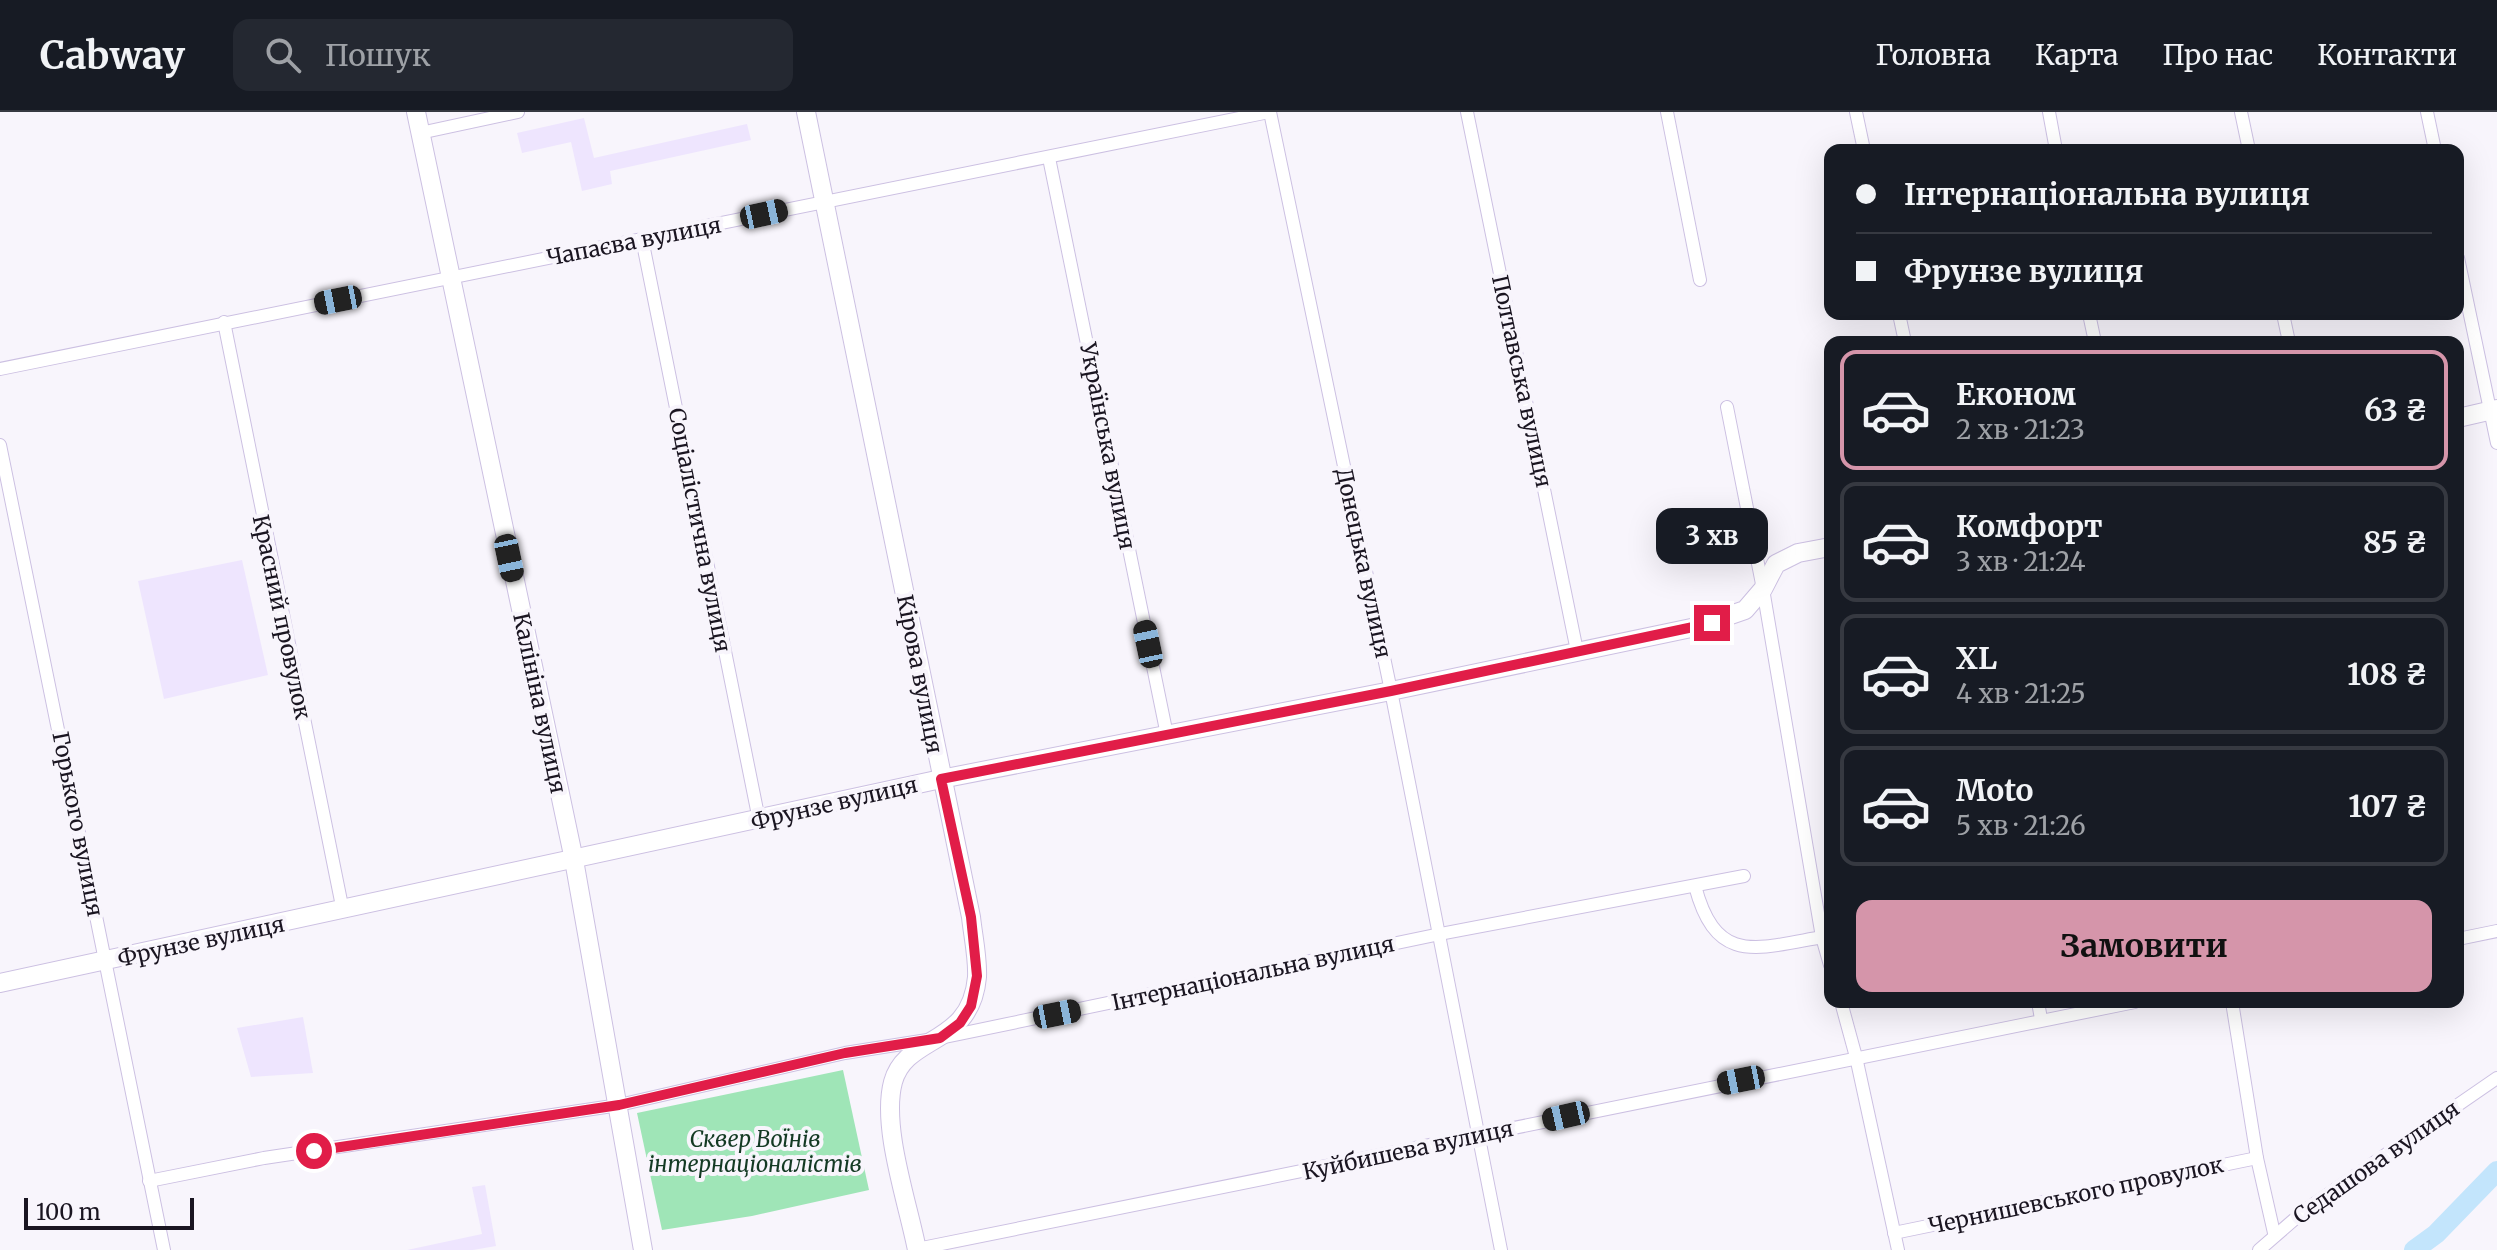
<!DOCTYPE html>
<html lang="uk">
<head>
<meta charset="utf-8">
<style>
  :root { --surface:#171b24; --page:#242831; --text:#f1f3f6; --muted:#9ea1a6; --line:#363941; --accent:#d595aa }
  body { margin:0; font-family:Merriweather,serif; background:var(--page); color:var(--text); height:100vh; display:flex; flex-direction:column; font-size:30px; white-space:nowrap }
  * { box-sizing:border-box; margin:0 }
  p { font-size:26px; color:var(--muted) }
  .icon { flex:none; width:44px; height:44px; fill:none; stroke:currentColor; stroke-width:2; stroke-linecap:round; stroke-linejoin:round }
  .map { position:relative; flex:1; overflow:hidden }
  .details { position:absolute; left:1824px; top:224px; width:640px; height:672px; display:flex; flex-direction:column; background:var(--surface); border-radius:16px; box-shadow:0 8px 32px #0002 }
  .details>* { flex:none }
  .guide { position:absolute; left:1824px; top:32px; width:640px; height:176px; border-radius:16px; box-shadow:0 8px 32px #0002; display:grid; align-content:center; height:176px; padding:0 32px; background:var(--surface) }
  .scale { position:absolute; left:24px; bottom:20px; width:170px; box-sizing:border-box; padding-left:8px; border:4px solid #1a1521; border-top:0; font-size:22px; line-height:28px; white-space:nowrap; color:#1a1521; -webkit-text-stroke:6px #f8f5fc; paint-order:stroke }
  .end { position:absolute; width:36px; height:36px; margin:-18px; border:10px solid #e11d48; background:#fff; box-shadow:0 0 0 4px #fff }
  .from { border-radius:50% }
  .bubble { position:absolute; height:56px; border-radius:16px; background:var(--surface); box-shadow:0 8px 32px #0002; font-size:26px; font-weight:700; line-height:56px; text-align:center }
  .car { position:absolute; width:24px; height:48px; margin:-24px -12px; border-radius:10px; box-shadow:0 0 6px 2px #0007; background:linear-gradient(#222 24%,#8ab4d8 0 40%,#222 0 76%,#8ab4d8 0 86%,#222 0) }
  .guide b { display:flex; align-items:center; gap:28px; height:76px; font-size:30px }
  .guide b+b { border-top:2px solid var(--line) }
  .guide i { width:20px; height:20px; background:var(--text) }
  ul { padding:14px 0 0; list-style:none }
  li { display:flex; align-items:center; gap:24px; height:120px; margin:0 16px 12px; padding:0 16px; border:4px solid var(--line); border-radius:16px }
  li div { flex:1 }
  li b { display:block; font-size:30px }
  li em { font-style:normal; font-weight:700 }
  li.active { border-color:var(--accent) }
  li>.icon { width:72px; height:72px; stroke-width:1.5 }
  .primary-button { display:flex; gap:16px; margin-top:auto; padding:16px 32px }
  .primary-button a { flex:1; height:92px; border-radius:16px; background:var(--accent); color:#111; font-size:32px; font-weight:700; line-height:92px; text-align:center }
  header { display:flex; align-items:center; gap:48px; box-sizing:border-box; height:112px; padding:0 40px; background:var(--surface); border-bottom:2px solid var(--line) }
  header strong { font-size:38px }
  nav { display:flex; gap:44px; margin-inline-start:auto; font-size:28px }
  .search { width:560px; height:72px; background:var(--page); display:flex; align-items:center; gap:20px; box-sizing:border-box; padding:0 28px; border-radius:16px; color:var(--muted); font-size:30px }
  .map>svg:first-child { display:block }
  .built { fill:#eee5fe }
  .green { fill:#9fe5b7 }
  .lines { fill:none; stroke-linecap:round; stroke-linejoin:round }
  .river { stroke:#c3e5fc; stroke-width:20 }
  .street-casing { stroke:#ccc0e2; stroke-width:14 }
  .secondary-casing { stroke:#ccc0e2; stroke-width:20 }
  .street { stroke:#fff; stroke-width:12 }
  .secondary { stroke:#fff; stroke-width:18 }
  .route { stroke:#e11d48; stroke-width:10 }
  .labels { text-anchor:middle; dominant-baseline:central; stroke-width:8; stroke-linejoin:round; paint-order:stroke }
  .street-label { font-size:22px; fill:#1a1521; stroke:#f8f5fc }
  .park-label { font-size:22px; font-style:italic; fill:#143a24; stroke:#f8f5fc }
</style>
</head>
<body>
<header>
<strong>Cabway</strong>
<div class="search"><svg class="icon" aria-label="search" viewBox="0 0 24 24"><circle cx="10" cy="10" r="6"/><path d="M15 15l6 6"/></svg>Пошук</div>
<nav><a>Головна</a><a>Карта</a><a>Про нас</a><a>Контакти</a></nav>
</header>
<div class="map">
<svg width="2497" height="1138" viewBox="0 0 2497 1138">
  <rect width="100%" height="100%" fill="#f8f5fc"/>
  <g class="built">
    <polygon points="584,6 594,46 747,12 751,28 610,59 612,72 582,79 571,30 522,41 517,21"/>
    <polygon points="242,448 268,563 164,587 138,469"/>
    <polygon points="303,905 313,961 251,965 237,916"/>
    <polygon points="485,1073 496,1134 473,1138 407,1138 482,1122 472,1075"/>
  </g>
  <polygon class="green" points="843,958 869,1078 752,1104 662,1118 637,1001"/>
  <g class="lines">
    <polyline class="river" points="2414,1138 2436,1122 2497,1059"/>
    <g class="street-casing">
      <g id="street">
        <polyline points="1270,0 1391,579 1501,1138"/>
        <polyline points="1467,0 1577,539"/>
        <polyline points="1667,0 1700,168"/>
        <polyline points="1856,0 1864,38"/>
        <polyline points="2049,0 2056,38"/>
        <polyline points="2241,0 2249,38"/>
        <polyline points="2427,0 2435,38"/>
        <polyline points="420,21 518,0"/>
        <polyline points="1049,46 1167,623"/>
        <polyline points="642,127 759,708"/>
        <polyline points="2458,146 2497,331"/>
        <polyline points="1899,202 1905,230"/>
        <polyline points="2089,202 2095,230"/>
        <polyline points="2283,202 2289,230"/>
        <polyline points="224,210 343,799"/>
        <polyline points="0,257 1269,0"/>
        <polyline points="1727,295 1763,477 1822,825 1830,853"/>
        <polyline points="0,333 164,1138"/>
        <path d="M1695 774C1716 853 1755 837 1822 825"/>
        <polyline points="2458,827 2497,819"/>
        <polyline points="1841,890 1856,945 1898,1138"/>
        <polyline points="2038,890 2041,907"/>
        <polyline points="2232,890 2257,1046 2274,1121"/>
        <polyline points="149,1069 264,1046 619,993 845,941 940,926 1440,822 1744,764"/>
        <polyline points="1894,1121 2257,1046"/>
        <polyline points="917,1137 2135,890"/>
        <polyline points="2259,1138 2304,1099 2497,966"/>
      </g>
    </g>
    <g class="secondary-casing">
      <g id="secondary">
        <polyline points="416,0 574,748 643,1138"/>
        <path d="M806 0 971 805C973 824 978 846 977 865 971 935 906 922 893 970 881 1015 908 1091 917 1138"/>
        <polyline points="2458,306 2497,297"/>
        <polyline points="0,871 941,667 1391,579 1696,515 1745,498 1763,477 1776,452 1798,441 1830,435"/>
      </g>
    </g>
    <use href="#street" class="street"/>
    <use href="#secondary" class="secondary"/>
  </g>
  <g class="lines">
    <polyline class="route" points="314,1039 619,993 845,941 940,926 960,911 971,894 977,864 971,805 941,667 1391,579 1712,511"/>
  </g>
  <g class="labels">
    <g class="street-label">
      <text transform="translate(634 129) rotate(-11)">Чапаєва вулиця</text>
      <text transform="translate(1522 269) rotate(78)">Полтавська вулиця</text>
      <text transform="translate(1108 334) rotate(79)">Українська вулиця</text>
      <text transform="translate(700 418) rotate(79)">Соціалістична вулиця</text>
      <text transform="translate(1364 451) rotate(78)">Донецька вулиця</text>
      <text transform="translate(282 505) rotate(78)">Красний провулок</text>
      <text transform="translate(920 562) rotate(79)">Кірова вулиця</text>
      <text transform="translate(540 591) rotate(78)">Калініна вулиця</text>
      <text transform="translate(834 691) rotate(-13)">Фрунзе вулиця</text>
      <text transform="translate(78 712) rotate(79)">Горького вулиця</text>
      <text transform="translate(201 829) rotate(-12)">Фрунзе вулиця</text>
      <text transform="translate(1253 861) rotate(-12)">Інтернаціональна вулиця</text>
      <text transform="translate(1408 1038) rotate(-12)">Куйбишева вулиця</text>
      <text transform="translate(2376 1050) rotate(-35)">Седашова вулиця</text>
      <text transform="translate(2076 1083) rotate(-12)">Чернишевського провулок</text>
    </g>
    <g class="park-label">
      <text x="755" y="1027">Сквер Воїнів<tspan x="755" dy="25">інтернаціоналістів</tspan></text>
    </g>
  </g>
</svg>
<div class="scale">100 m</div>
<i class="end from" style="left:314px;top:1039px"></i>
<i class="end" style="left:1712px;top:511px"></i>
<div class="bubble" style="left:1656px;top:396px;width:112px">3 хв</div>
<i class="car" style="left:764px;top:102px;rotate:78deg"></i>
<i class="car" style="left:338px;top:188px;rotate:259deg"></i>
<i class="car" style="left:509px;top:446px;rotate:168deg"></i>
<i class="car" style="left:1148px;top:532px;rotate:348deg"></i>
<i class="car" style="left:1057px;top:902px;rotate:79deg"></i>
<i class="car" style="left:1741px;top:968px;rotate:259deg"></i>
<i class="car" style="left:1566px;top:1004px;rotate:257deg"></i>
<div class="guide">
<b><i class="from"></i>Інтернаціональна вулиця</b>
<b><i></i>Фрунзе вулиця</b>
</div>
<section class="details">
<ul>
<li class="active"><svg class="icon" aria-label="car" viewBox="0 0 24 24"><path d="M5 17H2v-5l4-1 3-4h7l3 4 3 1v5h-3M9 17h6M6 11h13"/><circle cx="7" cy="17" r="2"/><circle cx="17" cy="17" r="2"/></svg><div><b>Економ</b><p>2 хв · 21:23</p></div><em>63 ₴</em></li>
<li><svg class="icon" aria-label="car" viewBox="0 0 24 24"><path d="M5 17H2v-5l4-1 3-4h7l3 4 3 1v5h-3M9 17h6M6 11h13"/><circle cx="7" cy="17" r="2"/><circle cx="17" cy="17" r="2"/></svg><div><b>Комфорт</b><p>3 хв · 21:24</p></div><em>85 ₴</em></li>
<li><svg class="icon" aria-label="car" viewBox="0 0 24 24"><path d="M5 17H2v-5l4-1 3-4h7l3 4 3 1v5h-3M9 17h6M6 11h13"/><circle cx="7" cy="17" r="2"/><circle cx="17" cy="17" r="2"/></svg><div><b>XL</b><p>4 хв · 21:25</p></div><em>108 ₴</em></li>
<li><svg class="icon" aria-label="car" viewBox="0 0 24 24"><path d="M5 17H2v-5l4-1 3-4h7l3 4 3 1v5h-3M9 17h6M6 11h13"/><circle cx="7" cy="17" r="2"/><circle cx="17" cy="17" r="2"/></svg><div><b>Moto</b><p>5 хв · 21:26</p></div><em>107 ₴</em></li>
</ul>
<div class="primary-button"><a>Замовити</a></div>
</section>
</div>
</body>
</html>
